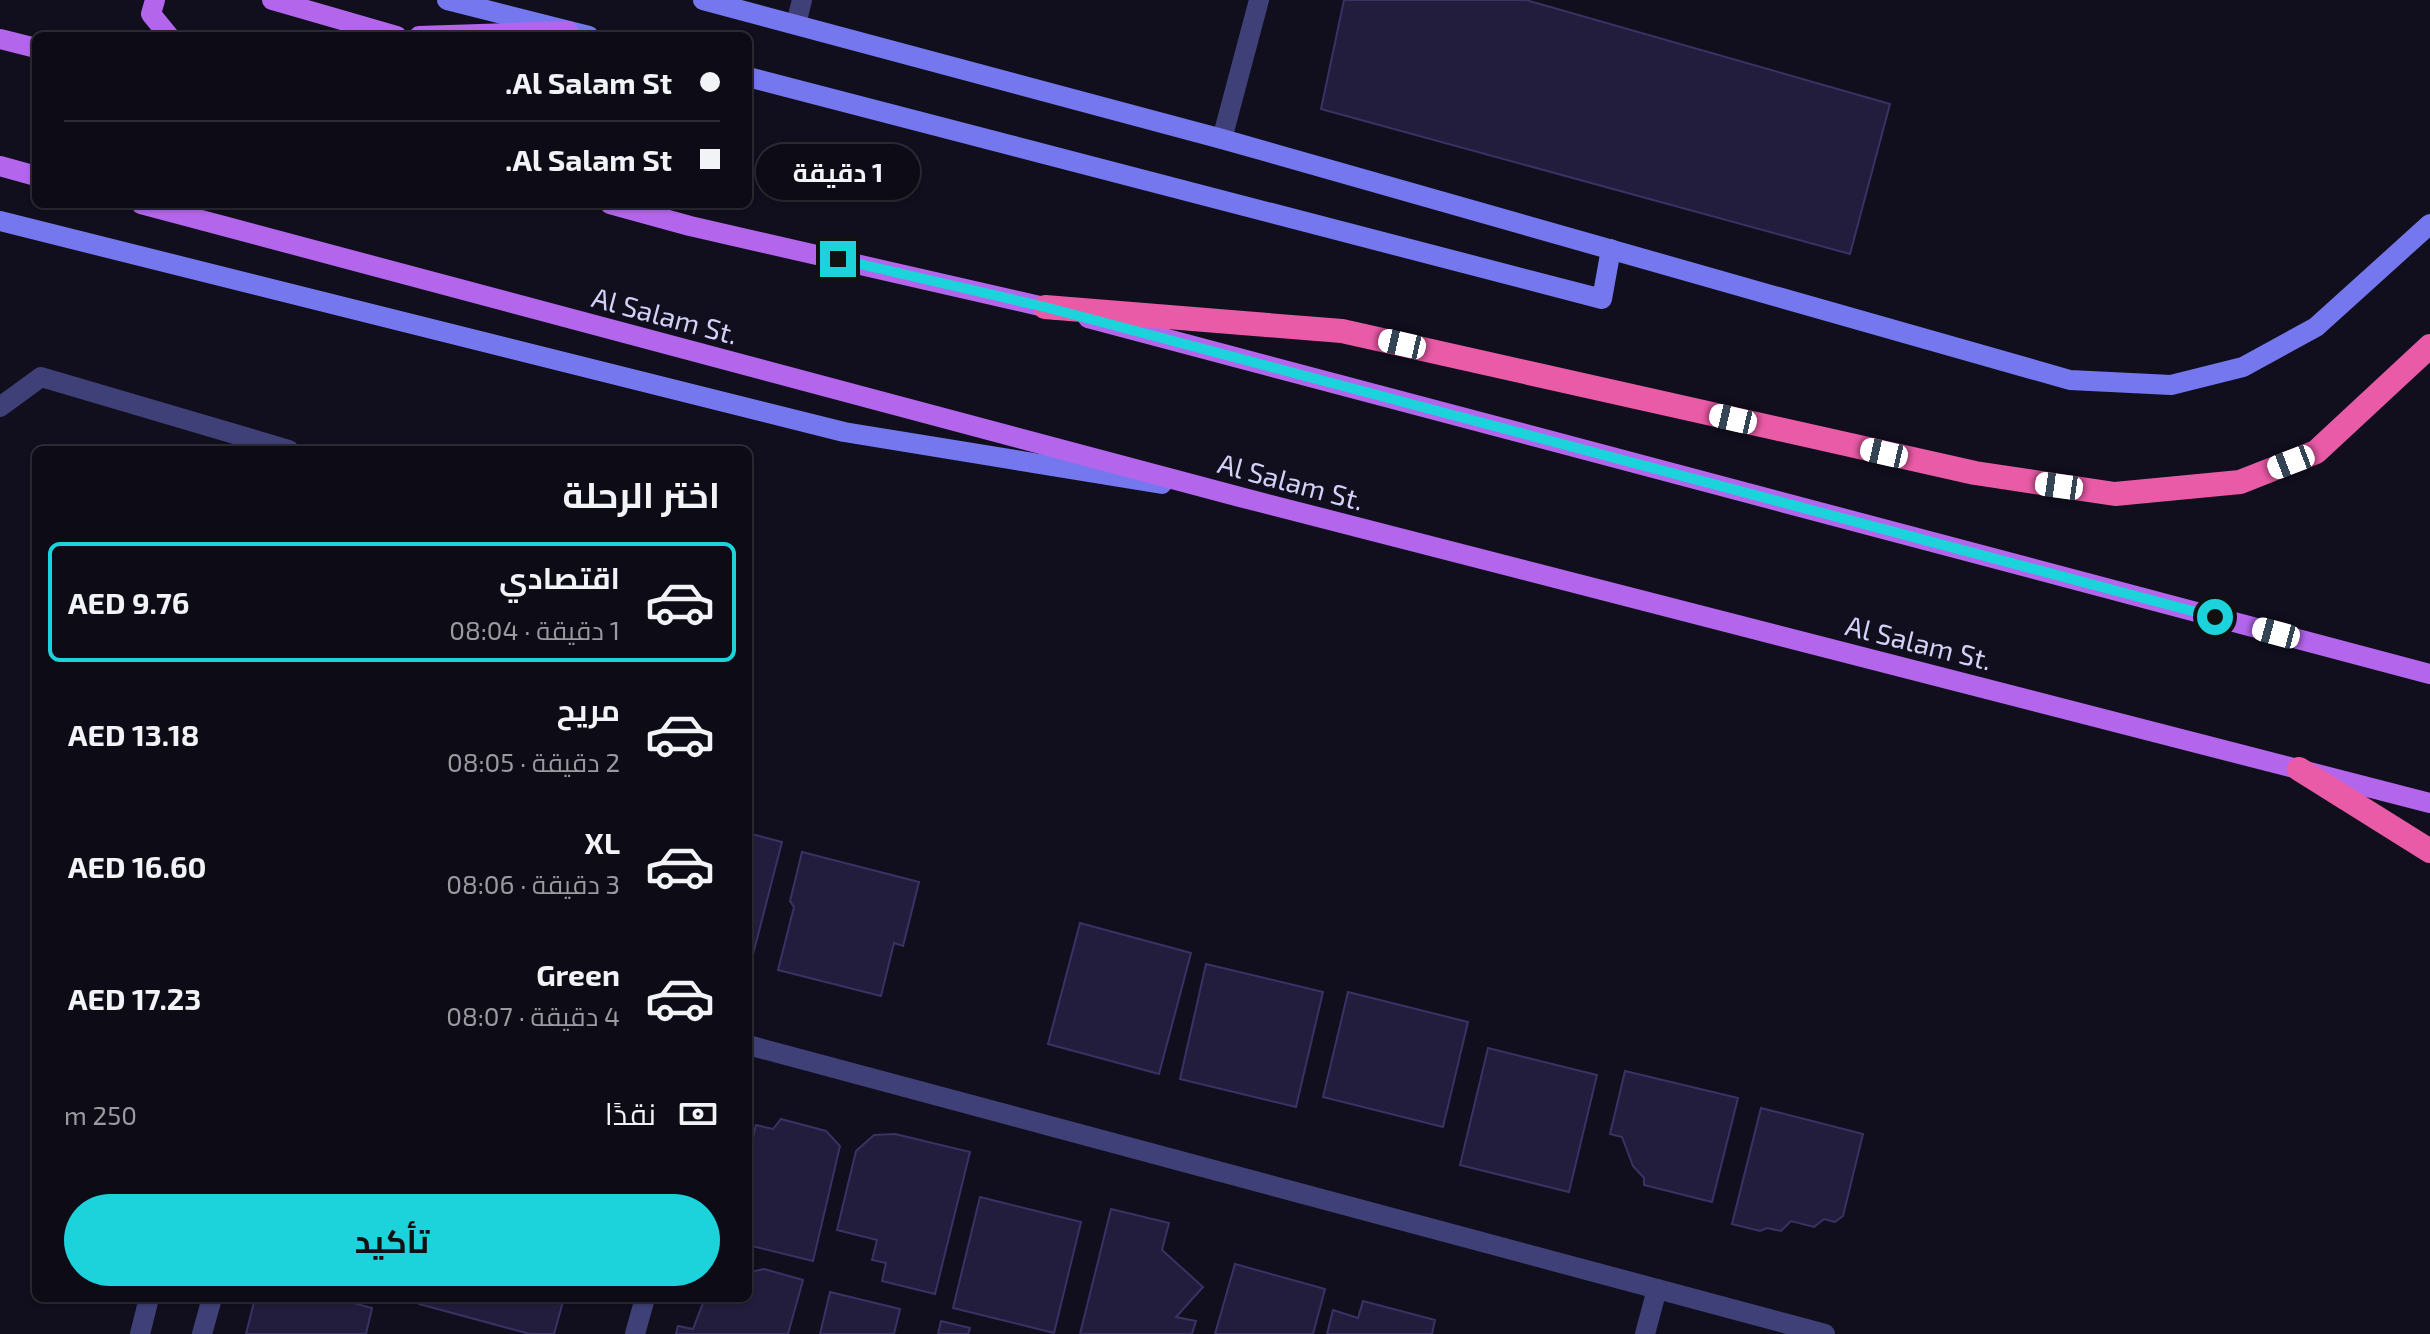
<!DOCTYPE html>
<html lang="ar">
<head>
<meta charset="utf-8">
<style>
  :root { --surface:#0d0b16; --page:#1b1923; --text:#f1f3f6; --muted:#9a9ba1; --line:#2d2b35; --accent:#1cd2db }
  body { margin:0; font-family:"Exo 2",Cairo,sans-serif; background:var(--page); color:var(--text); direction:rtl; height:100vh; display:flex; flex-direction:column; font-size:30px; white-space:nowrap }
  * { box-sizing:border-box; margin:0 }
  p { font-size:26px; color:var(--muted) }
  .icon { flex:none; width:44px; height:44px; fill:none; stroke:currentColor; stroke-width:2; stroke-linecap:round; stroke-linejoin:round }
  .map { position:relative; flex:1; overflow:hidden; direction:ltr }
  .sheet { position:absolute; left:32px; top:446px; width:720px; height:856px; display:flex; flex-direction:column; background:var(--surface); border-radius:12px; box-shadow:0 2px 6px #0004,0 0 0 2px var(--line); direction:rtl }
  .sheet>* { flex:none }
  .top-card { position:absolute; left:32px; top:32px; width:720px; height:176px; border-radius:12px; box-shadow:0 2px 6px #0004,0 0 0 2px var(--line); direction:rtl; display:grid; align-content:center; height:176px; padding:0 32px; background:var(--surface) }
  .end { position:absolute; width:36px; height:36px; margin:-18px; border:10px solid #1cd2db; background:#111; box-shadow:0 0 0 4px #111 }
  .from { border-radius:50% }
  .bubble { position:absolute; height:56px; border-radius:28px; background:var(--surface); box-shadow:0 2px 6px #0004,0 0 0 2px var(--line); font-size:26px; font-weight:700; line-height:56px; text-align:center; direction:rtl }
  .car { position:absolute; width:24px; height:48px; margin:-24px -12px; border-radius:10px; box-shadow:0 0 6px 2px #0007; background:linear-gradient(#fff 24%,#345 0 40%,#fff 0 76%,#345 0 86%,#fff 0) }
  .top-card b { display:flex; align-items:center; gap:28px; height:76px; font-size:30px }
  .top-card b+b { border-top:2px solid var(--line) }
  .top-card i { width:20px; height:20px; background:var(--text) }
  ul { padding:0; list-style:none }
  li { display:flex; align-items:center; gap:24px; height:120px; margin:0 16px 12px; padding:0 16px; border:4px solid transparent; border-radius:12px }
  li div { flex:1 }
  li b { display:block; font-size:30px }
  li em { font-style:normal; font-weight:700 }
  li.on { border-color:var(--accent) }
  li>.icon { width:72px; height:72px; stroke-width:1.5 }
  h2 { padding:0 32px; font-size:36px; line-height:96px }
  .pay { display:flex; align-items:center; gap:20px; height:88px; padding:0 32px; font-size:30px }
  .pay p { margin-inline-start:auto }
  .button { display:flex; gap:16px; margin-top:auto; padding:16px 32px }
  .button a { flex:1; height:92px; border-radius:48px; background:var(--accent); color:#111; font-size:32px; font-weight:700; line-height:92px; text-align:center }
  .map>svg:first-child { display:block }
  .building { fill:#221d3c; stroke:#393265; stroke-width:2 }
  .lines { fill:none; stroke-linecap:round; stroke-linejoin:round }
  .minor { stroke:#3f4077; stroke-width:20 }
  .secondary { stroke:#7477ed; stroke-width:20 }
  .primary { stroke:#b366ec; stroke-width:20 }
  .motorway { stroke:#ea5ba7; stroke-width:24 }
  .route { stroke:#1cd2db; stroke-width:10 }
  .labels { text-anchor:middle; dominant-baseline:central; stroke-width:7; stroke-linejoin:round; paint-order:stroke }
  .street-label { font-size:28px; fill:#d4d1f9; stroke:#110f1e }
</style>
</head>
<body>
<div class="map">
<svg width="2430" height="1334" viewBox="0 0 2430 1334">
  <rect width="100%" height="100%" fill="#110f1e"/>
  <g class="building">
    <polygon points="1344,0 1526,0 1890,104 1850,254 1321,109"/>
    <polygon points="748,833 782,842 749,970 748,970"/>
    <polygon points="802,852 919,882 903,946 894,943 881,996 778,970 794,907 790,901"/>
    <polygon points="1080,923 1191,953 1159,1074 1048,1044"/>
    <polygon points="1206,964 1323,992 1296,1107 1180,1079"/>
    <polygon points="1348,992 1468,1022 1443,1127 1323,1097"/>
    <polygon points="1488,1048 1597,1075 1569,1192 1460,1165"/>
    <polygon points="1625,1071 1738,1098 1712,1202 1644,1185 1644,1178 1633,1166 1622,1137 1610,1134"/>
    <polygon points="1761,1108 1863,1134 1843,1216 1835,1222 1824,1219 1814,1227 1791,1221 1781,1231 1767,1228 1760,1231 1732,1224"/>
    <polygon points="781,1119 826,1131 840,1146 813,1261 748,1245 748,1160 756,1125 773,1129"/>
    <polygon points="895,1134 970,1152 935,1294 882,1281 886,1263 872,1260 877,1240 837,1230 856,1151 874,1135"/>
    <polygon points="980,1197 1081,1222 1054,1333 953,1308"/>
    <polygon points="1111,1209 1169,1223 1162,1250 1203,1287 1176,1317 1196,1321 1192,1334 1080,1334"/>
    <polygon points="1235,1264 1325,1289 1313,1334 1215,1334"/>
    <polygon points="764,1269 803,1280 788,1334 676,1334 678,1326 693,1329 705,1298 748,1298 750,1272"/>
    <polygon points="830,1292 900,1309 894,1334 820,1334"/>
    <polygon points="255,1298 335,1298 372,1308 366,1334 246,1334"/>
    <polygon points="420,1298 564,1298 554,1334 530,1334 419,1304"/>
    <polygon points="1363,1301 1435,1320 1432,1334 1327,1334 1333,1310 1358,1318"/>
    <polygon points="941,1321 970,1328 968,1334 938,1334"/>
  </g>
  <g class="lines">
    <g class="minor">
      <polyline points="796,24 802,0"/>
      <polyline points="1222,139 1259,0"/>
      <polyline points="0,407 41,377 289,450"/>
      <polyline points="748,1045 1825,1334"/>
      <polyline points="140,1334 149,1298"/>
      <polyline points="202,1334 212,1298"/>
      <polyline points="635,1334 645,1298"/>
      <polyline points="1645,1334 1657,1289"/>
    </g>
    <g class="secondary">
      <polyline points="447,0 589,36"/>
      <polyline points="703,0 1222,139 2070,380 2171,385 2243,367 2316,327 2430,224"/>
      <polyline points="748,77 1602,299 1611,249"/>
      <polyline points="0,221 844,432 1162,484"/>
    </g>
    <g class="primary">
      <polyline points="155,0 151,14 169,36"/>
      <polyline points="272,0 397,36"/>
      <polyline points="419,36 568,31"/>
      <polyline points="0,39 36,48"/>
      <polyline points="0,166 36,176"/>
      <polyline points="141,204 1240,497 2430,803"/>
      <polyline points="610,204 690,226 1057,310"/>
      <polyline points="1088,318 2430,674"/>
    </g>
    <g class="motorway">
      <polyline points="1045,307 1342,331 1975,473 2115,494 2240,482 2316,452 2430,346"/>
      <polyline points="2299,769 2430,851"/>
    </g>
  </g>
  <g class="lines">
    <polyline class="route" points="838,259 1045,307 2215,617"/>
  </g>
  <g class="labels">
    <g class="street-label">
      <text transform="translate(665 315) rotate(15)">Al Salam St.</text>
      <text transform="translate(1291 481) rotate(15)">Al Salam St.</text>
      <text transform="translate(1919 642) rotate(14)">Al Salam St.</text>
    </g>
  </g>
</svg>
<i class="end from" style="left:2215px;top:617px"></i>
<i class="end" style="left:838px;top:259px"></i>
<div class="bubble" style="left:756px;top:144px;width:164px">1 دقيقة</div>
<i class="car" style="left:1402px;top:344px;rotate:283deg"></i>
<i class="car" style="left:1733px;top:419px;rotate:283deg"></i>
<i class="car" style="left:1884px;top:453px;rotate:283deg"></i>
<i class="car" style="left:2291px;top:462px;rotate:249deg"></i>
<i class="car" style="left:2059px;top:486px;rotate:278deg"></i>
<i class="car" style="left:2276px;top:633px;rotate:285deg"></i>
<div class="top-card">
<b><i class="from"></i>Al Salam St.</b>
<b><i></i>Al Salam St.</b>
</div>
<section class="sheet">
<h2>اختر الرحلة</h2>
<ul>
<li class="on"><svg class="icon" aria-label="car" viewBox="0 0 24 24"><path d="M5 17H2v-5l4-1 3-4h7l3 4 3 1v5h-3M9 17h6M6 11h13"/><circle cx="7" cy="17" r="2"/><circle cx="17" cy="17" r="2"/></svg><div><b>اقتصادي</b><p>1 دقيقة · 08:04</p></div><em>AED 9.76</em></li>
<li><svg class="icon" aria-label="car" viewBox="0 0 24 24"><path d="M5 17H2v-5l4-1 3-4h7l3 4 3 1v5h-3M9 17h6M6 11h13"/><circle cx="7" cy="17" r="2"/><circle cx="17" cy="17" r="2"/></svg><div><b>مريح</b><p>2 دقيقة · 08:05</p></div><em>AED 13.18</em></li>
<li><svg class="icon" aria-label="car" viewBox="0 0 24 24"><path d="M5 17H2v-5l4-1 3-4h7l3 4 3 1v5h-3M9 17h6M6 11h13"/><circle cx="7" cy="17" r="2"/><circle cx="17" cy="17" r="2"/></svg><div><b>XL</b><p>3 دقيقة · 08:06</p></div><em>AED 16.60</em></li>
<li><svg class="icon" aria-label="car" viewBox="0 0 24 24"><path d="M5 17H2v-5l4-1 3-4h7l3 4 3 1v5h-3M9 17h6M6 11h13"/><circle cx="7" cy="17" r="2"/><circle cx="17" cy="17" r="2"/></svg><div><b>Green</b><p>4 دقيقة · 08:07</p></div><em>AED 17.23</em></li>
</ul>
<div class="pay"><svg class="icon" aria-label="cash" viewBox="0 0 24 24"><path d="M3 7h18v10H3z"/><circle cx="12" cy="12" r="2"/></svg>نقدًا<p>250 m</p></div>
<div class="button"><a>تأكيد</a></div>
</section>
</div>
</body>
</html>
